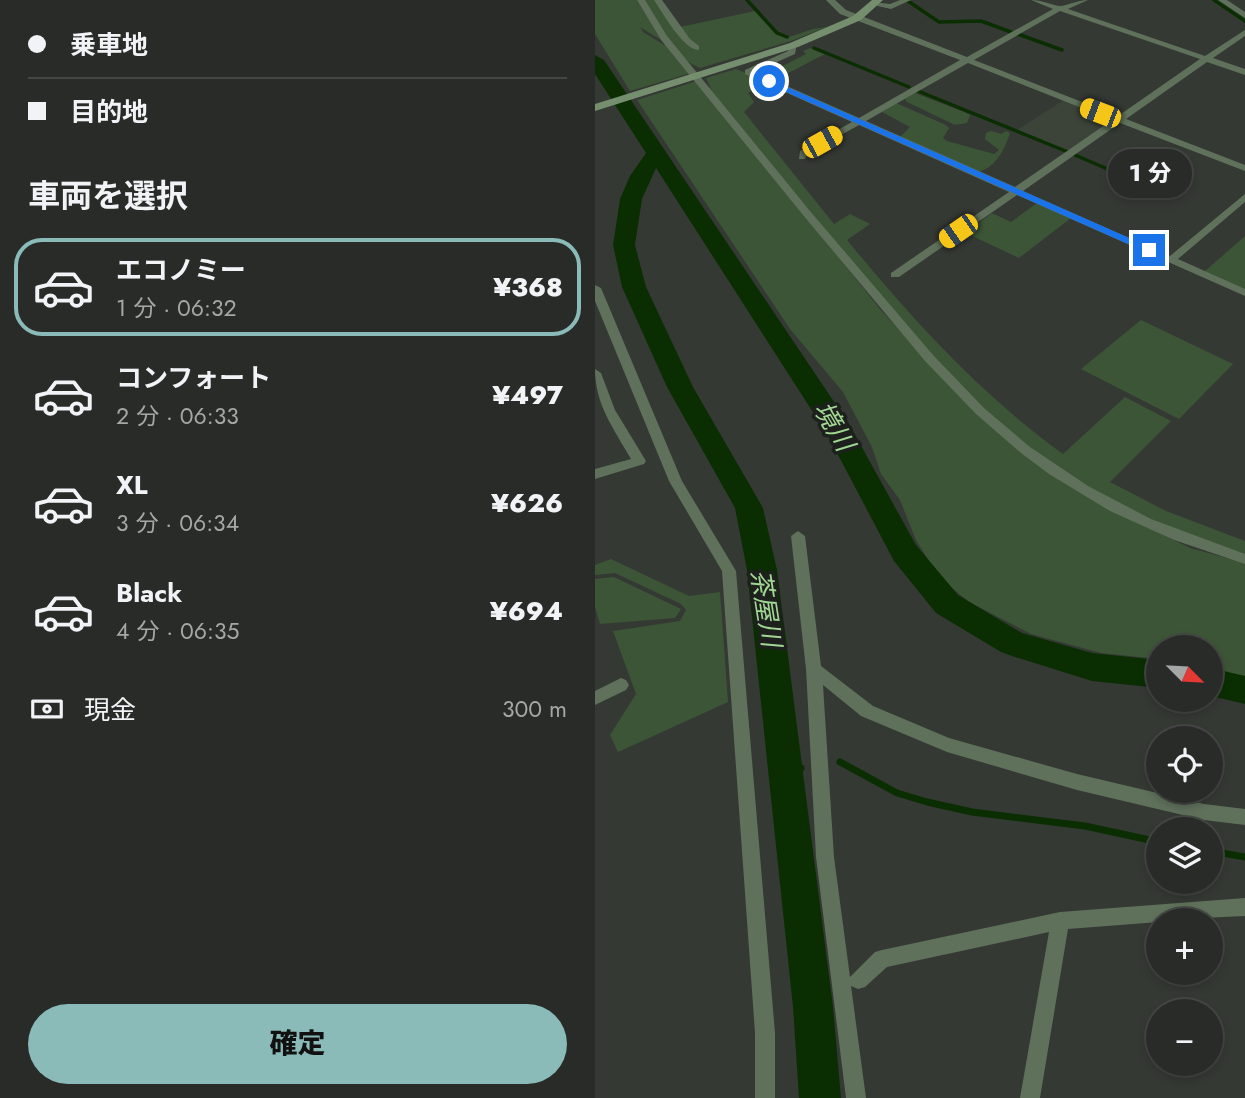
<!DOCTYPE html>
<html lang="ja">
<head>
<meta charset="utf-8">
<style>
  :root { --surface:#282b27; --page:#30332f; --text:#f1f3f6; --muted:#a5a7a7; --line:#444744; --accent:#8bbbb9 }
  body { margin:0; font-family:Jost,"Noto Sans JP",sans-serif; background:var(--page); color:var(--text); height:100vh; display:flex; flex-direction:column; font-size:26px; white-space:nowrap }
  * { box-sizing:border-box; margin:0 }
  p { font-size:23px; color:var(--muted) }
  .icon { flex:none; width:38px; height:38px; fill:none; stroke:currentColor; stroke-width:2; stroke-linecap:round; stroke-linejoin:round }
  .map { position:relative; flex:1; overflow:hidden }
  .drawer { display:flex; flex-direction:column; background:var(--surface); width:595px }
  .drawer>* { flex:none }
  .hud { display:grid; align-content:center; height:154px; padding:0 28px; background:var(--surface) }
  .needle { width:46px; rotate:114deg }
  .fabs { position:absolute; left:551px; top:635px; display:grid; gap:14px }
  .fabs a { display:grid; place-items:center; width:77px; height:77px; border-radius:50%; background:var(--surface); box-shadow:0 4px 10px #0003,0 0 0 2px var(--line); font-size:35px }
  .end { position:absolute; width:32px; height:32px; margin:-16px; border:9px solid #1a73e8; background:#fff; box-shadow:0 0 0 4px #fff }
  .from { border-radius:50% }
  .bubble { position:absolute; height:49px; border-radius:24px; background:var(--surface); box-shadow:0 4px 10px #0003,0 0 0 2px var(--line); font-size:23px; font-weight:800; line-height:49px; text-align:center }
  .car { position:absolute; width:21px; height:42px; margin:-21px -10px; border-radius:9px; box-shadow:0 0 5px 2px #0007; background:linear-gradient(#f5c518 24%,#345 0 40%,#f5c518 0 76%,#345 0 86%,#f5c518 0) }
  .hud b { display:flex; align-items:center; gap:24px; height:66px; font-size:26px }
  .hud b+b { border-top:2px solid var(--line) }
  .hud i { width:18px; height:18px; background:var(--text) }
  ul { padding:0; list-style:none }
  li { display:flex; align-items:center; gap:21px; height:98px; margin:0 14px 10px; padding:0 14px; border:4px solid transparent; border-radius:28px }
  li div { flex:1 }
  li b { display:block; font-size:26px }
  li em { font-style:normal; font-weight:800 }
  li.selected { border-color:var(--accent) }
  li>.icon { width:63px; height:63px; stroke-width:1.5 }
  h2 { padding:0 28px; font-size:32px; line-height:84px }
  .pay { display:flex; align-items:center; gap:18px; height:77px; padding:0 28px; font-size:26px }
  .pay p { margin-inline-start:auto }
  .button { display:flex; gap:14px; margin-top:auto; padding:14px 28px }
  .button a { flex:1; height:80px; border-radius:42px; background:var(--accent); color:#111; font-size:28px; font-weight:800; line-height:80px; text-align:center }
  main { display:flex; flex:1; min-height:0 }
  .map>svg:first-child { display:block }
  .built { fill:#3c443a }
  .green { fill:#3c5536 }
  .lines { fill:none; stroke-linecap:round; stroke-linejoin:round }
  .stream-far1 { stroke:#0a2e02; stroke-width:3.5 }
  .stream { stroke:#0a2e02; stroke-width:7 }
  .river { fill:#0a2e02; fill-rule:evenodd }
  .minor { fill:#5f705b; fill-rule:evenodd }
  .secondary { fill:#748e6e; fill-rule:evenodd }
  .route { fill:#1a73e8 }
  .labels { text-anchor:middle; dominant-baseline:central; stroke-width:7; stroke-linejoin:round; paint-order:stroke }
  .water-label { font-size:26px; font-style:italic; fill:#a0d893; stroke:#1e201d }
</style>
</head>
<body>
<main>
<section class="drawer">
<div class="hud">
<b><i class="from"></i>乗車地</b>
<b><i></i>目的地</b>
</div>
<h2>車両を選択</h2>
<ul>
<li class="selected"><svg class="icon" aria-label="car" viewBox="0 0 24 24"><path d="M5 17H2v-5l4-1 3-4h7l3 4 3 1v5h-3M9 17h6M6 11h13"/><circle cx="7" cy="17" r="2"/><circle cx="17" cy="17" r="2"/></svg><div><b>エコノミー</b><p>1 分 · 06:32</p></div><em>¥368</em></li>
<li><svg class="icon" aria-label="car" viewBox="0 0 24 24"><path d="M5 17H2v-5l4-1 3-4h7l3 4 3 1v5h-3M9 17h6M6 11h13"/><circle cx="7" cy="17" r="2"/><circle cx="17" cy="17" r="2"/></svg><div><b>コンフォート</b><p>2 分 · 06:33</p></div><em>¥497</em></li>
<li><svg class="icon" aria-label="car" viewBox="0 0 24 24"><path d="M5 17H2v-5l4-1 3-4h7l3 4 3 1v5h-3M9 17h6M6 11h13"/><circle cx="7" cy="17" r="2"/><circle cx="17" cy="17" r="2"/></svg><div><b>XL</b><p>3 分 · 06:34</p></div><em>¥626</em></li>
<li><svg class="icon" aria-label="car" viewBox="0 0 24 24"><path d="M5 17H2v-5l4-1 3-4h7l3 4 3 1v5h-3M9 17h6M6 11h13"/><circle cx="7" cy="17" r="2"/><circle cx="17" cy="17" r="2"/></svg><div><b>Black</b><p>4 分 · 06:35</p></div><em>¥694</em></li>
</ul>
<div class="pay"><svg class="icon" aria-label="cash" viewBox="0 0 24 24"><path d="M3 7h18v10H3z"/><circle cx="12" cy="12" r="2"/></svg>現金<p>300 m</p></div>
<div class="button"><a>確定</a></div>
</section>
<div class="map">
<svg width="650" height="1098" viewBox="0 0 650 1098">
  <rect width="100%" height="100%" fill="#353934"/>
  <polygon class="built" points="469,100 519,120 475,152 422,130"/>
  <g class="green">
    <polygon points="0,0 42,0 66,40 45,27 48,32 71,46 96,73 35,91 0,34"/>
    <path d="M49 0H61L84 33 99 49 102 48 85 27 160 11 180 33 191 38 218 29 232 27 196 41 105 68C78 57 61 26 49 0Z"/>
    <polygon points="215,48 230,54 178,81 168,76 211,54 208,51"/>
    <path d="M141 69 172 82 153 93 159 102 149 112 239 224 255 214 275 224 252 240C317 319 385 394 468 454L530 397 576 421 515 482 571 511 650 541V556L583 533 489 485 418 436 342 364 119 96 111 78Z"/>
    <polygon points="102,81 285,309 367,399 507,505 595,548 650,563 650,677 616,668 616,648 564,648 563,659 506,653 436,634 374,602 344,577 321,540 305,500 286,474 277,447 248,392 195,329 42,100"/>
    <polygon points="320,93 369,112 375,115 372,123 360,125 312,102 310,99"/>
    <path d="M301 103 351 125 354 128 348 138 352 141 399 154 404 150 390 139 391 133 396 131 406 134 411 131 415 133C409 150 402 166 384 172L305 137 315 127 287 112Z"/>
    <polygon points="442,203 476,218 424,258 371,233 397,213 416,222"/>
    <polygon points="650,236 650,291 609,272"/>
    <polygon points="546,320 638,364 584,419 486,369"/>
    <polygon points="16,559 94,596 125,592 133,702 23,752 15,735 41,694 18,631 85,621 91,610 86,604 20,573 0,575 0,565"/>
    <polygon points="19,577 86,609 80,618 5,624 0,607 0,579"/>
  </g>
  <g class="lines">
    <g class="stream-far1">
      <polyline points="152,0 182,33 192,37"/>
      <polyline points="619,0 650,21"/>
      <polyline points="313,1 344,22 386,21 416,32"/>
      <polyline points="423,34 467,50"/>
      <polyline points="219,48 314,87"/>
      <polyline points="323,91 473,152"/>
      <polyline points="480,155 531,177"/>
    </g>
    <g class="stream">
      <polyline points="245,762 302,793 332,802 377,812 490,826 564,842"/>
      <polyline points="191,770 206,768"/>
      <polyline points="616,851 650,857"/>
    </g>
    <g class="river">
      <polygon points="0,55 9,60 254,424 321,545 363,595 427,633 497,653 564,660 564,688 497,681 417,656 406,652 341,613 299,561 232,434 61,168 47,199 40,245 51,287 98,387 168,508 182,570 238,1007 246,1098 204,1098 198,1007 152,570 140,508 72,387 27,287 18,245 25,199 35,176 51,153 0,74"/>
      <polygon points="616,668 650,676 650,704 616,696"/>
    </g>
    <g class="minor">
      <polygon points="42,0 50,0 72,36 215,211 338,355 389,408 435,447 493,486 556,519 650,554 650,564 579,540 515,511 454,474 426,453 381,414 330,361 208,215 66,40"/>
      <path d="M59 0H67L95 39 104 46V50C88 50 68 13 59 0Z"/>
      <path d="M231 0H240L251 10 372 57 458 9 436 0C448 0 456 5 465 6 472 6 482 0 493 0L473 9 610 56 650 30V36L618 58 650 69V75L612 62 531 119 650 165V171L525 123 428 191 575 256 650 194V202L583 259 650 289V296L422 195 304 277H296V273L414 192 264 125 212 154 210 159H204L205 151 257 122 150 74V70L193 51 196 43H202L200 54 160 72 264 118 365 60 245 14ZM465 11 605 59 523 116 379 60ZM373 63 517 120 420 187 271 121Z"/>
      <polygon points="305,0 316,0 296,9 274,4 278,2 295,4"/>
      <polygon points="623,0 632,0 650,12 650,18"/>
      <polygon points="0,285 6,288 87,481 141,571 180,1033 180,1098 160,1098 160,1033 127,571 74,481 0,301"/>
      <path d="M0 369 6 373 20 410 51 461 49 464 0 479V469L36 459C19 429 0 405 0 369Z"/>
      <polygon points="203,531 210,536 226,666 278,706 354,738 482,774 609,804 650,809 650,825 609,820 482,790 352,752 266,716 228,685 239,857 255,977 280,952 287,950 465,912 650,898 650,916 564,920 564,922 473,929 445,1098 425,1098 454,932 292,967 270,987 263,989 256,986 271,1098 251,1098 221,857 211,669 196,536"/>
      <polygon points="26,678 31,680 34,685 31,690 0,705 0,691"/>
    </g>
    <polygon class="secondary" points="277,0 288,0 266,20 203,47 0,111 0,104 195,43 258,16"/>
  </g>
  <polygon class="route" points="174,79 557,248 558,250 551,252 171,83"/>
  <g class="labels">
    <g class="water-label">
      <text transform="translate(239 426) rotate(59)">境川</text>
      <text transform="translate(171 608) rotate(81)">茶屋川</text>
    </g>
  </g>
</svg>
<div class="fabs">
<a><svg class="needle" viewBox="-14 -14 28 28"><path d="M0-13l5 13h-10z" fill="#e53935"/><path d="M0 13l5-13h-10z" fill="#a5a7a7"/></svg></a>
<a><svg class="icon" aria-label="locate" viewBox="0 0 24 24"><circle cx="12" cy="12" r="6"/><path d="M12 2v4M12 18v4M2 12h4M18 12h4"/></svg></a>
<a><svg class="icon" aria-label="layers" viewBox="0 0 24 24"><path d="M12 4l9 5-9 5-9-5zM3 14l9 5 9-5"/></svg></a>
<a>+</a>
<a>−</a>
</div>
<i class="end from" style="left:174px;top:81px"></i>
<i class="end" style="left:554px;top:250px"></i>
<div class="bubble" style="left:513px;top:149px;width:84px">1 分</div>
<i class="car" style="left:505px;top:113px;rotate:291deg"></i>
<i class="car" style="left:227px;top:142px;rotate:61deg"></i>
<i class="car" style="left:363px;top:231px;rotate:235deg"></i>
</div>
</main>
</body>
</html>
